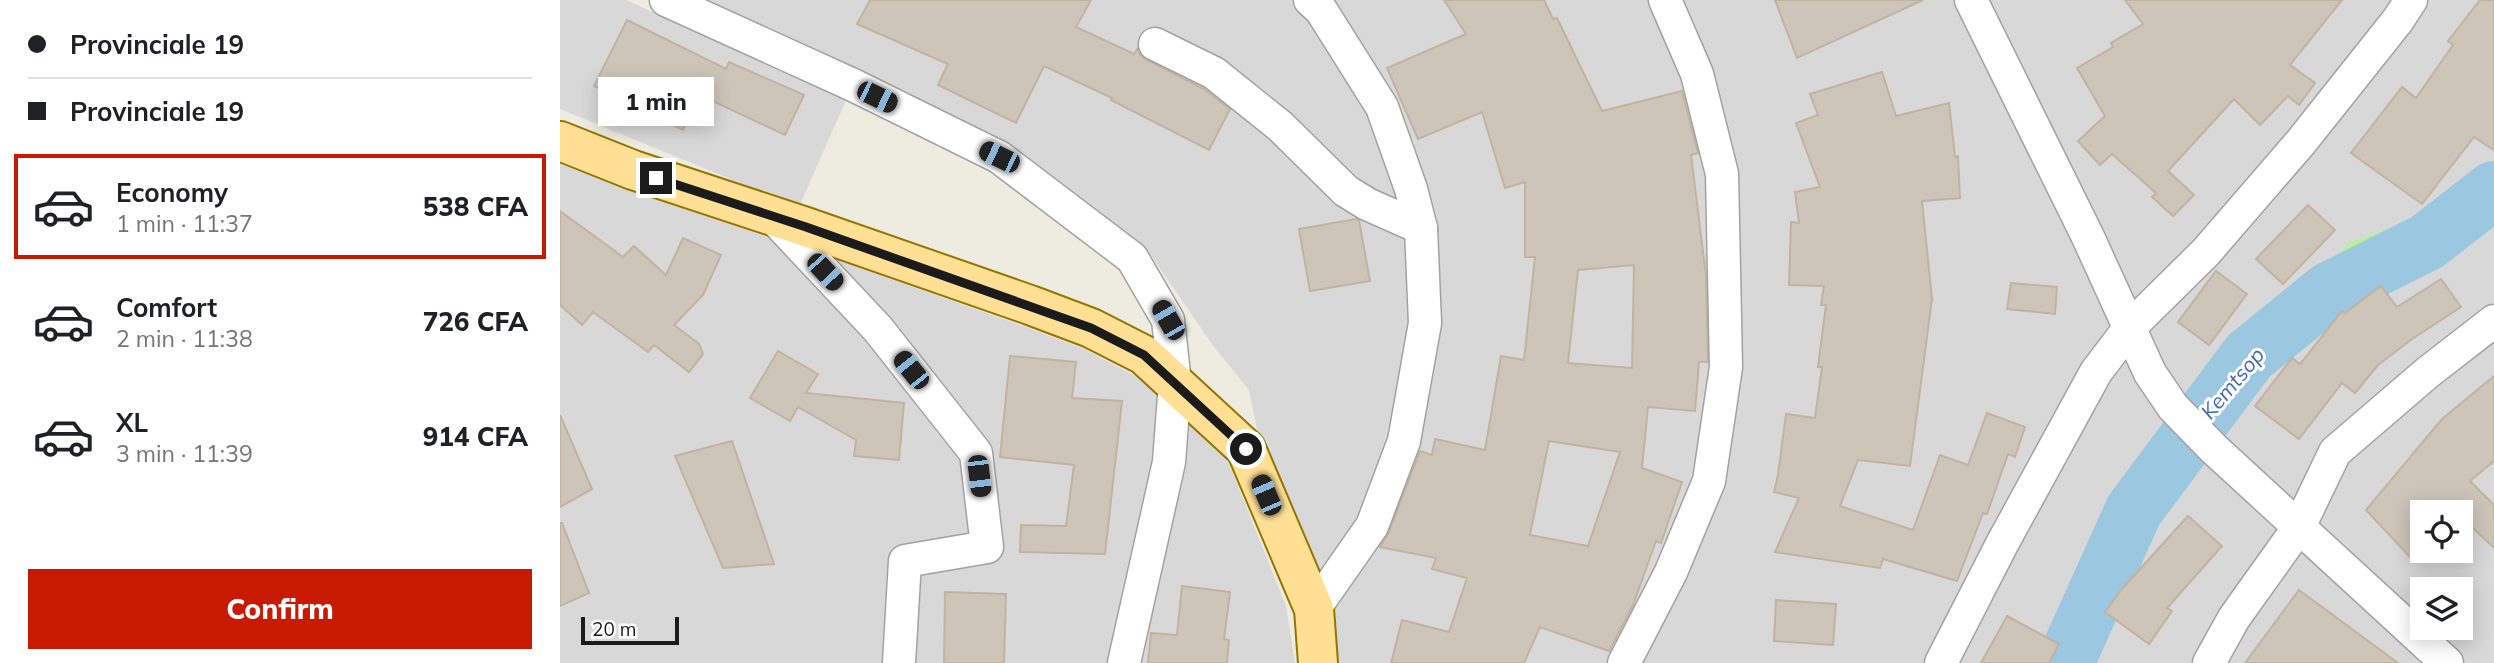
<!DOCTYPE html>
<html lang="en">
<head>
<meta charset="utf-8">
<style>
  :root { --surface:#fff; --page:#f6f6f6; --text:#202124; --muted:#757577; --line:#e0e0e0; --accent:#c71a00 }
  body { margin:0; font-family:Mulish,sans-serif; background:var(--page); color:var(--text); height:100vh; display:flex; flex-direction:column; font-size:26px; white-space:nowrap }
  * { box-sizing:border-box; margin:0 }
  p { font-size:23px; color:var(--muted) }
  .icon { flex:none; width:38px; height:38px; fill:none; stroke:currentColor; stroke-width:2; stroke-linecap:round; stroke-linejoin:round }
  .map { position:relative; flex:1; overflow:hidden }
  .drawer { display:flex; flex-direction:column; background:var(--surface); width:560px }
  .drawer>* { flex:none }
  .hud { display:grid; align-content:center; height:154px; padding:0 28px; background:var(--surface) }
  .fabs { position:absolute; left:1850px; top:500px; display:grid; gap:14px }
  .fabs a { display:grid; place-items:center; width:63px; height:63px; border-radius:0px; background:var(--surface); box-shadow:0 4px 18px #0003; font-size:35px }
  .scale { position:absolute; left:21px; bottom:18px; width:98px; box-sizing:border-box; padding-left:7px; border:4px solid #1b1b1b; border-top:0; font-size:19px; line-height:24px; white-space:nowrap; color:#1b1b1b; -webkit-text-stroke:5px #fff; paint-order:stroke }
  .end { position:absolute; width:32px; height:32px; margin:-16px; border:9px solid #1b1b1b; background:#fff; box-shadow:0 0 0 4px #fff }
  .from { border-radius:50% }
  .bubble { position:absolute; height:49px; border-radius:0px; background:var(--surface); box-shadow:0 4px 18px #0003; font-size:23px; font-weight:800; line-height:49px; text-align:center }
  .car { position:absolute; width:21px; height:42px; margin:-21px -10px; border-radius:9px; box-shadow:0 0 5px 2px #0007; background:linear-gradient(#222 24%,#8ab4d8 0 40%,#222 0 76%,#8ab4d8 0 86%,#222 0) }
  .hud b { display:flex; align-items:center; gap:24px; height:66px; font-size:26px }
  .hud b+b { border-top:2px solid var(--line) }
  .hud i { width:18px; height:18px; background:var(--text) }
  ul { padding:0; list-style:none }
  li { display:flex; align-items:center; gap:21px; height:105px; margin:0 14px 10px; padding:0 14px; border:4px solid transparent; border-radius:0px }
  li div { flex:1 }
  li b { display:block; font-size:26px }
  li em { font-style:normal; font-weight:800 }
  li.on { border-color:var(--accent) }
  li>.icon { width:63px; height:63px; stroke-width:1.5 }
  .primary-button { display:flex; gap:14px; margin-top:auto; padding:14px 28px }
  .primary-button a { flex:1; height:80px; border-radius:0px; background:var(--accent); color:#fff; font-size:28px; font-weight:800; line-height:80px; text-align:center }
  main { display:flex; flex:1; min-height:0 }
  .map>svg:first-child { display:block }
  .residential { fill:#d9d8d8; fill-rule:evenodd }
  .grass { fill:#bceea0 }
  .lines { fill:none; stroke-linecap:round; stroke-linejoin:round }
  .river { stroke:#9bc7e0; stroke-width:58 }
  .building { fill:#cec5b9; stroke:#c1b3a1; stroke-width:2; fill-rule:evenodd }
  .minor-casing { stroke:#a2a2a2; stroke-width:35 }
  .major-casing { stroke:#937500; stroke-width:42 }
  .minor { stroke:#fff; stroke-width:32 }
  .major { stroke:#ffdf94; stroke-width:38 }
  .route { stroke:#1b1b1b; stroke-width:9 }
  .labels { text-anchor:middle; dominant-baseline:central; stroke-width:6; stroke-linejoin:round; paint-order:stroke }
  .water-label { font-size:21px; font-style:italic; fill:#416ab2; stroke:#fff }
</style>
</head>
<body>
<main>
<section class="drawer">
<div class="hud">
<b><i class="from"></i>Provinciale 19</b>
<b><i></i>Provinciale 19</b>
</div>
<ul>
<li class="on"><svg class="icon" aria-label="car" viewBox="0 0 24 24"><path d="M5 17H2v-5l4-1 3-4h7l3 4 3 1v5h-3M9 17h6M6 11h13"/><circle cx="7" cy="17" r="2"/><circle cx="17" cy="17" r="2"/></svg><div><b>Economy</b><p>1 min · 11:37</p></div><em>538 CFA</em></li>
<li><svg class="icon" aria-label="car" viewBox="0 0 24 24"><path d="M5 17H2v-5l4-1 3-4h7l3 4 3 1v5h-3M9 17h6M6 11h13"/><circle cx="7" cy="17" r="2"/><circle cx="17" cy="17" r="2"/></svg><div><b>Comfort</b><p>2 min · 11:38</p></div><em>726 CFA</em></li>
<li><svg class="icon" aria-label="car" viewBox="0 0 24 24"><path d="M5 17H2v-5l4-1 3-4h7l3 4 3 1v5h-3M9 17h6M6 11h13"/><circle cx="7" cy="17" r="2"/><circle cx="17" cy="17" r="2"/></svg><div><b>XL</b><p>3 min · 11:39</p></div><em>914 CFA</em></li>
</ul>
<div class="primary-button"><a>Confirm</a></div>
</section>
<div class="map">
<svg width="1934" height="663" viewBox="0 0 1934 663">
  <rect width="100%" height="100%" fill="#eeebe0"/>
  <g class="residential">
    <polygon points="0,0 66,0 286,100 239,207 0,109"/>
    <path d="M141 0H1934V663H771L700 444 689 390 652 344 584 245 450 146ZM1862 513H1900V551H1862ZM1862 590H1900V628H1862Z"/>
    <polygon points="0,164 66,190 240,247 463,326 522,348 600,389 647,429 667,459 726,606 735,663 0,663"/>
  </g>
  <polygon class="grass" points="1934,159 1934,221 1878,262 1812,279 1662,419 1643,389 1790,242 1875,213"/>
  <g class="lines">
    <polyline class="river" points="1505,663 1574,510 1689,356 1769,291 1867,242 1934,190"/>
  </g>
  <g class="building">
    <polygon points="310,0 531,0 516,27 574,54 578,48 580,55 587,60 644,89 670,109 649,150 551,100 552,98 484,66 456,123 378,85 388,64 297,24"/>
    <path d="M884 0H984L993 19 997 18 1042 111 1122 91 1138 153 1131 155 1146 276 1148 362H1139L1135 411 1088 407 1082 468 1122 482 1101 543 1096 541 1073 605 1049 651 980 627 964 663H831L842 620 889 632 907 578 872 569 876 558 820 547 829 532 860 451 872 455 875 439 925 450 941 356 964 360 975 257H965V182L945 188 922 112 858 139 827 68 906 34ZM1074 265 1072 368 1008 363 1018 270ZM989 441 1060 452 1028 546 970 535Z"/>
    <polygon points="1215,0 1363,0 1237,58"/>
    <polygon points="1565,0 1782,0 1730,65 1755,83 1739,105 1728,96 1700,125 1674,99 1608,171 1634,195 1613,216 1592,197 1596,193 1552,154 1540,165 1518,141 1545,116 1517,68 1553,47 1551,43 1583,24"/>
    <polygon points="1920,0 1934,0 1934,150 1914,137 1862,204 1791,153 1842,87 1856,98 1893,45 1888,41"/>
    <polygon points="67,20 166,69 169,62 244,95 225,135 140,95 123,130 34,86"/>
    <polygon points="1322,72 1336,116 1389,103 1395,157 1398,156 1400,198 1362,201 1372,299 1350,466 1298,460 1280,506 1353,530 1380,455 1408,465 1427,413 1465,427 1455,457 1448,454 1427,514 1423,513 1397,581 1323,559 1320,568 1215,552 1239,498 1214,492 1218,475 1226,414 1255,418 1262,367 1258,367 1266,305 1261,305 1264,286 1229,285 1231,222 1239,223 1235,192 1260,187 1236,123 1258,115 1250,94"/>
    <polygon points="1748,205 1775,230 1723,284 1696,259"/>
    <polygon points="0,211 63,257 74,246 106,275 123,238 161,255 143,295 114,325 139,344 143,354 129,372 94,345 88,352 33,312 22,325 0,305"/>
    <polygon points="796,219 799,220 810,281 750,291 739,229"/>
    <polygon points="1656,271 1687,294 1649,345 1618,322"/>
    <polygon points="1881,279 1901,307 1852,339 1818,365 1795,393 1782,383 1739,439 1695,406 1732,358 1740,364 1782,311 1785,313 1821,286 1837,307"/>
    <polygon points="1451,283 1497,287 1495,314 1447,309"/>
    <polygon points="218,351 258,374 246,393 344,403 339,460 294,456 296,440 238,407 230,421 190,398"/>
    <polygon points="450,356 516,362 512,398 562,401 545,554 460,552 461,525 506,526 514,465 440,457"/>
    <polygon points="1934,376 1934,461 1910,481 1934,505 1934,548 1900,516 1900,513 1862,513 1862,541 1850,557 1806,510 1882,419"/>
    <polygon points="0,415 32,489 0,507"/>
    <polygon points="172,441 214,564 163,568 115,456"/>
    <polygon points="1628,516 1662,546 1607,608 1612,611 1589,644 1545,612 1562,589"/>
    <polygon points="0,523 2,523 29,593 0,606"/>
    <polygon points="622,586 670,592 664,639 669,640 667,663 588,663 591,633 617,635"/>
    <polygon points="1739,590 1838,663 1685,663"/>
    <polygon points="385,592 446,594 444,663 384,663"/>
    <polygon points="1216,600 1276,604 1273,645 1214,641"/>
    <polygon points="1447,616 1499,644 1489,663 1421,663"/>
  </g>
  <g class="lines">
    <g class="minor-casing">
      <g id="minor">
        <polyline points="106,0 293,85 439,157 572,258 608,320 615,383 609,462 564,663"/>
        <polyline points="750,0 761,10 822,107 851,189 861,228 865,323 844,441 812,526 754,609"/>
        <polyline points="1411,0 1528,237 1590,373 1613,407 1654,449 1887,663"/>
        <polyline points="595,44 654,73 720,126 786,191 807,204 861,228"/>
        <polyline points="212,216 318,329 416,453 427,547 345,561 339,663"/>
        <polyline points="1064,663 1111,572 1149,481 1166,367 1162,174 1137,74 1105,0"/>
        <polyline points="1381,663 1442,544 1536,372 1571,326 1646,252 1741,142 1838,20 1851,0"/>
        <polyline points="1649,663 1674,618 1739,527 1775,452 1867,373 1934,321"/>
      </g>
    </g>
    <g class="major-casing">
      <polyline id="major" points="0,141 73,170 246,227 470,305 531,328 584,355 686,449 754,609 758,663"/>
    </g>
    <use href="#minor" class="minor"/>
    <use href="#major" class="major"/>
  </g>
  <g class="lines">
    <polyline class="route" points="96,178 246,227 531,328 584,355 686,449"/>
  </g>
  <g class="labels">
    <g class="water-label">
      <text transform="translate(1672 383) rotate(-50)">Kemtsop</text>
    </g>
  </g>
</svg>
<div class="fabs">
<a><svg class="icon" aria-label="locate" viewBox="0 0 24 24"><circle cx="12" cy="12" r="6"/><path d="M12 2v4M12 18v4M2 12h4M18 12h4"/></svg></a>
<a><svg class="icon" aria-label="layers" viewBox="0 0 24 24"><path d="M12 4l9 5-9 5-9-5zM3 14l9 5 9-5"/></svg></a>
</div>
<div class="scale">20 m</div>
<i class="end from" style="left:686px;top:449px"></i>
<i class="end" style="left:96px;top:178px"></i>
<div class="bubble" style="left:38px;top:77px;width:116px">1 min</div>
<i class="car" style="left:317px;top:97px;rotate:116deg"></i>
<i class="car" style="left:439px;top:157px;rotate:296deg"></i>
<i class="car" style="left:265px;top:272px;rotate:137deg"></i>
<i class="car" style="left:608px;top:320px;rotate:330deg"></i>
<i class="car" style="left:351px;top:370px;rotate:321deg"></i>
<i class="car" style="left:419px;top:476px;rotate:173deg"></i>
<i class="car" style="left:706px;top:495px;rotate:337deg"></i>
</div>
</main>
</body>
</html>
